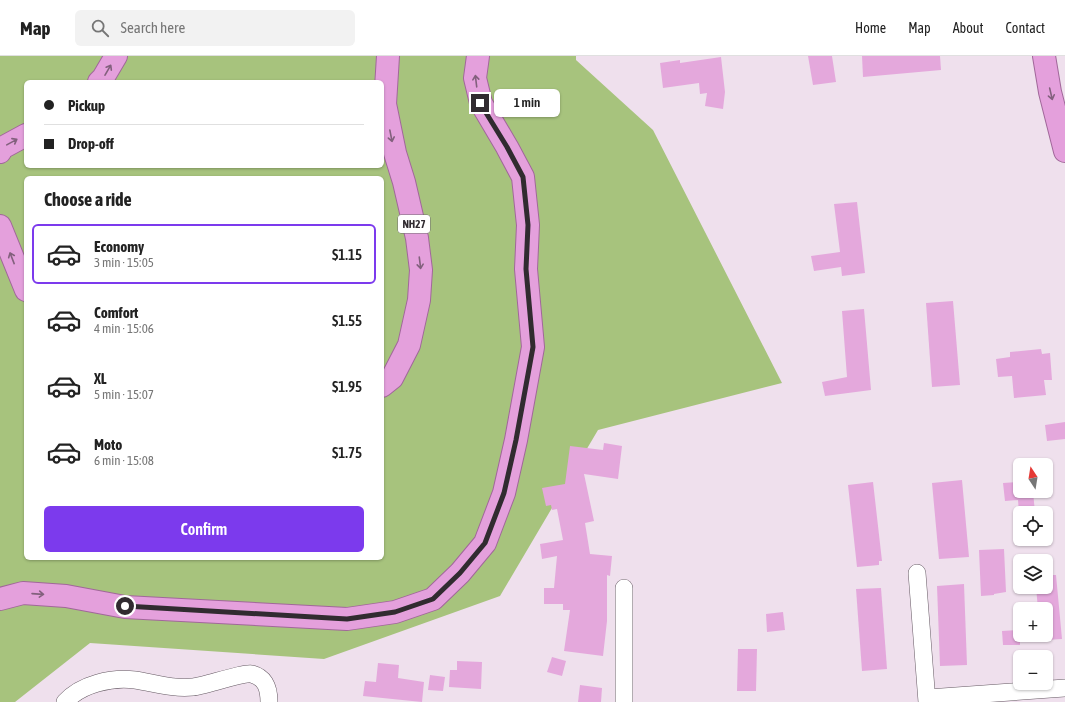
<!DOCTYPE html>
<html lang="en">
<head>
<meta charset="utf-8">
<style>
  :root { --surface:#fff; --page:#f2f2f2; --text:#222; --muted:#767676; --line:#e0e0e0; --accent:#7c3aed }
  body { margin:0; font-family:"Asap Condensed",sans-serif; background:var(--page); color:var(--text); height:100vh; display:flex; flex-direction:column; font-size:15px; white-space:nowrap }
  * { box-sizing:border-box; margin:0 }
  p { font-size:13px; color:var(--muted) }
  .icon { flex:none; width:22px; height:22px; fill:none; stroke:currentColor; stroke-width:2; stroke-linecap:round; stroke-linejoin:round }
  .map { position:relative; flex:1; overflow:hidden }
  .panel { position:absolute; left:24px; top:120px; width:360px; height:384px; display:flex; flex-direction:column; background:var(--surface); border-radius:6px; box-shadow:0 1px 3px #0004 }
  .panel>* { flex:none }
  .guide { position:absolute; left:24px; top:24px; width:360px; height:88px; border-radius:6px; box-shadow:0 1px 3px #0004; display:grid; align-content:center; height:88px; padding:0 20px; background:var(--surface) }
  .needle { width:26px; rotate:348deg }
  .buttons { position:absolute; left:1013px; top:402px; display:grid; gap:8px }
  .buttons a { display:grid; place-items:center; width:40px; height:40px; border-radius:6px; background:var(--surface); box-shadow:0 1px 3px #0004; font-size:20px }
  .end { position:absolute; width:18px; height:18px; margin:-9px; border:5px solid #312b30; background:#fff; box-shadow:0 0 0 2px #fff }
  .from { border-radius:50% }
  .bubble { position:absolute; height:28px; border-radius:6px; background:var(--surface); box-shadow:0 1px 3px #0004; font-size:13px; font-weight:600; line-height:28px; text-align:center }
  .guide b { display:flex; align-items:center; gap:14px; height:38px; font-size:15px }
  .guide b+b { border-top:1px solid var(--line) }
  .guide i { width:10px; height:10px; background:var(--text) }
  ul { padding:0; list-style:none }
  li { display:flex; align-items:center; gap:12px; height:60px; margin:0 8px 6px; padding:0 12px; border:2px solid transparent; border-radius:6px }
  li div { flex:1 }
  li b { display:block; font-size:15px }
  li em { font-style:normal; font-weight:600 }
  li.on { border-color:var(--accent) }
  li>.icon { width:36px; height:36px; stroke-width:1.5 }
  h2 { padding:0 20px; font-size:18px; line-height:48px }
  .button { display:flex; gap:8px; margin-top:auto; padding:8px 20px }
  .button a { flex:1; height:46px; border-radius:6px; background:var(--accent); color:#fff; font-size:16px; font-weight:600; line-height:46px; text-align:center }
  header { display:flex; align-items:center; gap:24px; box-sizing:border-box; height:56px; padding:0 20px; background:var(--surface); border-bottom:1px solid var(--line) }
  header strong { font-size:19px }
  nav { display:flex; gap:22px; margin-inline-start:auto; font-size:14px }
  .search { width:280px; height:36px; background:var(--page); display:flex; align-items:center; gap:10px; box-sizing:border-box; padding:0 14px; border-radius:6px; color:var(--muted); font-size:15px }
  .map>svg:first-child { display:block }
  .forest { fill:#a7c37d; fill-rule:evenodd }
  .building { fill:#e4a8dc }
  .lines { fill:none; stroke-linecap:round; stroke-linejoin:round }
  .minor-casing { stroke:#655963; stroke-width:18 }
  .trunk-casing { stroke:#a1679a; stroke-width:24 }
  .minor { stroke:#fff; stroke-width:17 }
  .trunk { stroke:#e4a0dc; stroke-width:22 }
  .oneway { stroke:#82607d }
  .route { stroke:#312b30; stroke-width:5 }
  .labels { text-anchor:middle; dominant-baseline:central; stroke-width:3.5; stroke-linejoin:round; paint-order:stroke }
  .shield { fill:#fff; stroke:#6f6b6e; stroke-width:1 }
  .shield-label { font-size:11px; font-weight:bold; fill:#312b30 }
</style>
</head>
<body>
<header>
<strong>Map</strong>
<div class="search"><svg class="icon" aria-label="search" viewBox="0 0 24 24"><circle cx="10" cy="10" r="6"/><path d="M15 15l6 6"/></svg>Search here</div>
<nav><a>Home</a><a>Map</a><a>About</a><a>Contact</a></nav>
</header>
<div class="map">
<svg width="1065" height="646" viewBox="0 0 1065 646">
  <rect width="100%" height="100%" fill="#efe0ed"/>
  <path class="forest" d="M0 0H576V4L653 74 782 327 598 374 500 540 324 603 90 587 15 646H0ZM26 26H382V110H26ZM26 122H382V502H26Z"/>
  <g class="building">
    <polygon points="808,0 832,0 836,26 813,29"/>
    <polygon points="862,0 940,0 941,14 863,21"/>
    <polygon points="721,1 725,36 723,53 705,50 707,37 700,38 699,27 663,32 660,7 680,4 680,7"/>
    <polygon points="857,146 865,217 842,220 841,211 814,215 811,200 840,196 834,148"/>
    <polygon points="953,245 960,329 932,331 926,247"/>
    <polygon points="864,253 871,334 825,340 822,326 847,321 842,255"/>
    <polygon points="1041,293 1042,298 1050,297 1052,324 1044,324 1046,339 1014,342 1012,320 998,321 996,303 1010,301 1010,296"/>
    <polygon points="1065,366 1065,383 1047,385 1045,369"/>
    <polygon points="604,387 622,390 618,423 584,418 594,465 585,467 590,498 612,500 610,520 607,519 607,565 603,600 564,595 570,554 563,554 563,548 544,548 544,532 554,532 557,500 542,503 540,488 563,484 557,453 552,454 551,449 546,450 542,432 565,428 570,390 603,394"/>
    <polygon points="962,424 969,501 939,503 932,427"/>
    <polygon points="873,426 882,505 879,505 879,509 857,511 848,429"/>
    <polygon points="1020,426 1020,435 1033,435 1035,457 1019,457 1018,444 1005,445 1003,427"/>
    <polygon points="1004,493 1006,536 994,538 994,539 981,540 979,494"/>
    <polygon points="1046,519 1056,519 1062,583 1046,584 1046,553 1038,553 1036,531 1046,531"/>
    <polygon points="964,528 967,609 940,610 937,530"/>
    <polygon points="881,532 887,613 862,615 856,533"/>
    <polygon points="783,556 785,574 767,576 766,558"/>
    <polygon points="1020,574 1020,589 1003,589 1002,575"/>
    <polygon points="738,593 757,593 756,635 737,635"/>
    <polygon points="552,601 566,605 562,620 547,616"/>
    <polygon points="457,605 482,606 481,633 449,631 450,614 457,614"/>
    <polygon points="378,607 399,609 398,622 424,626 422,646 363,640 365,625 376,626"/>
    <polygon points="430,619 445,621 443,635 428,634"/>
    <polygon points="580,629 602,632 601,646 578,646"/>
  </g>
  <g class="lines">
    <g class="minor-casing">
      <g id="minor">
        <polyline points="917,517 927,646"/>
        <polyline points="624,532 624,646"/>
        <polyline points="928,642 1065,632"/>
        <path d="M65 646C81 628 112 621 135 624 155 627 172 633 193 631 204 630 244 616 252 618 266 622 269 633 269 646"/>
      </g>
    </g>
    <g class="trunk-casing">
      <g id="trunk">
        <polyline points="1044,0 1050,36 1065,95"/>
        <polyline points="99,26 103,22 116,0"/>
        <polyline points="0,96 2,92 26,79"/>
        <polyline points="0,170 26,234"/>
        <polyline points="382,330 392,322 409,289 419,244 421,214 417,182 404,126 395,97 385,48 388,0"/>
        <polyline points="0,543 23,537 66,540 125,551 347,563 395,556 433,543 460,517 485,487 504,437 516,384 533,291 526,213 528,169 523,121 507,91 481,47 475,22 478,0"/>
      </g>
    </g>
    <use href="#minor" class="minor"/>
    <use href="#trunk" class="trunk"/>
  </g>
  <defs><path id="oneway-shaft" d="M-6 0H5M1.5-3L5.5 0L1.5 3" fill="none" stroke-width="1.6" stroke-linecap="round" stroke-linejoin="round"/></defs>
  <g class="oneway">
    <use href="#oneway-shaft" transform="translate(108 14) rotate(-60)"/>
    <use href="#oneway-shaft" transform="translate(476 25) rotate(-97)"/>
    <use href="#oneway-shaft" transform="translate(1051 38) rotate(77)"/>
    <use href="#oneway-shaft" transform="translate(391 80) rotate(79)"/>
    <use href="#oneway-shaft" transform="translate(12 86) rotate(-29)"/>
    <use href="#oneway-shaft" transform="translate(12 202) rotate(-111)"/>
    <use href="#oneway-shaft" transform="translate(420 207) rotate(83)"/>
    <use href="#oneway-shaft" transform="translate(38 538) rotate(4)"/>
  </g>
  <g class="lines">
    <polyline class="route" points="125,550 347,563 395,556 433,543 460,517 485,487 504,437 516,384 533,291 526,213 528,169 523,121 507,91 480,47"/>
  </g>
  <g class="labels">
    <rect class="shield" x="398" y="159" width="32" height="18" rx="3"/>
    <g class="shield-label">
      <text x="414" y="168">NH27</text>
    </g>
  </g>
</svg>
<div class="buttons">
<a><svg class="needle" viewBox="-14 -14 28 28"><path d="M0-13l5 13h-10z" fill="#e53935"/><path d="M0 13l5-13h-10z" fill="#767676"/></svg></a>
<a><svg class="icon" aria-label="locate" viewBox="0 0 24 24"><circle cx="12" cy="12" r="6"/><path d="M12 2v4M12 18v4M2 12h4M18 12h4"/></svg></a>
<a><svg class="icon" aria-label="layers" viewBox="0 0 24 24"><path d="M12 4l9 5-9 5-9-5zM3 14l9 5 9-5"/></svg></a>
<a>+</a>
<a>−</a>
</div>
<i class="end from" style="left:125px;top:550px"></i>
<i class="end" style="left:480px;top:47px"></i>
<div class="bubble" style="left:494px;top:33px;width:66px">1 min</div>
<div class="guide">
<b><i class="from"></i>Pickup</b>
<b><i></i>Drop-off</b>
</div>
<section class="panel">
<h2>Choose a ride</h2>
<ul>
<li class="on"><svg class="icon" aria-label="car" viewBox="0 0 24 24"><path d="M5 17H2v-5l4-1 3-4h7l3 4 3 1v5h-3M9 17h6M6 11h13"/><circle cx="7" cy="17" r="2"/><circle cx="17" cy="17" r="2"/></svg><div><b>Economy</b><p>3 min · 15:05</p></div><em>$1.15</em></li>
<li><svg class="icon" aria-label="car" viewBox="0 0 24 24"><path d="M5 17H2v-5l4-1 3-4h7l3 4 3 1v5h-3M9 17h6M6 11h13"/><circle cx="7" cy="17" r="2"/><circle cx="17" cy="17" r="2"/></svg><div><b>Comfort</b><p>4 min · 15:06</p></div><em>$1.55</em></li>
<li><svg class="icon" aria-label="car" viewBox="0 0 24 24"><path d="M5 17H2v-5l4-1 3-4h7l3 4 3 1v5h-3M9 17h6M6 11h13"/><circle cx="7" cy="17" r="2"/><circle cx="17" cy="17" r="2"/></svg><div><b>XL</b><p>5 min · 15:07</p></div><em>$1.95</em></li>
<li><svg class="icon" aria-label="car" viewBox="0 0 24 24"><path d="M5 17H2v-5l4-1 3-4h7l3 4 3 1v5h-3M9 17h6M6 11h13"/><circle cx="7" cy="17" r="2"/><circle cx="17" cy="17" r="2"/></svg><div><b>Moto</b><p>6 min · 15:08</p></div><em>$1.75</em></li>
</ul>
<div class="button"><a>Confirm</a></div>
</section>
</div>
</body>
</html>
